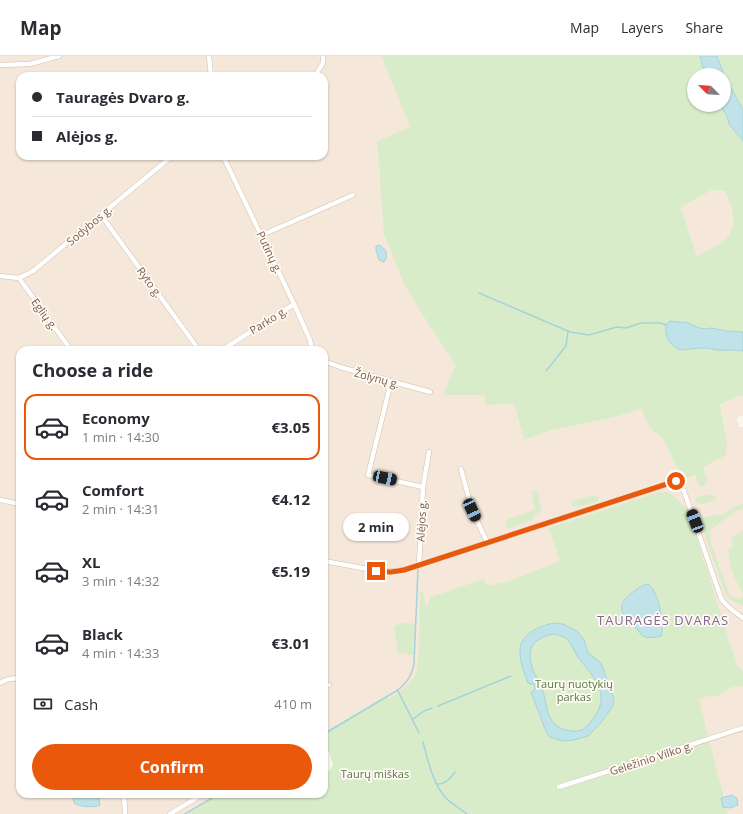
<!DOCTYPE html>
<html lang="en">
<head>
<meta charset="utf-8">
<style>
  :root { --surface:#fff; --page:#f2f2f3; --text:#2b2b33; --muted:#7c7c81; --line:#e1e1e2; --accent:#ea580c }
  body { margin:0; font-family:"Open Sans",sans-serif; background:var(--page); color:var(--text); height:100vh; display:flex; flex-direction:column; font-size:15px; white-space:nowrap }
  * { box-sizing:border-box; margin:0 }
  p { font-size:13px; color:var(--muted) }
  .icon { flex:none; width:22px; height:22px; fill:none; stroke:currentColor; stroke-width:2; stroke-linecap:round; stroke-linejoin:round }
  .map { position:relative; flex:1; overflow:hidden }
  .drawer { position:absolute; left:16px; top:290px; width:312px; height:452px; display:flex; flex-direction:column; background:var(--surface); border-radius:12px; box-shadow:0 1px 3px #0004 }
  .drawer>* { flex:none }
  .banner { position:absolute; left:16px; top:16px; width:312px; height:88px; border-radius:12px; box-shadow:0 1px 3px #0004; display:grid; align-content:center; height:88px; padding:0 16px; background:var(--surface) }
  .needle { width:26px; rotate:294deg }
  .controls { position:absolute; left:687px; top:12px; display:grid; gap:8px }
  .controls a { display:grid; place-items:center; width:44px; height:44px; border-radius:50%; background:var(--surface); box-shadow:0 1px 3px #0004; font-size:20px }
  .end { position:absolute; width:18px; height:18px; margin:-9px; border:5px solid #ea580c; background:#fff; box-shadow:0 0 0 2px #fff }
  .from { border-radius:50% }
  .bubble { position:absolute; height:28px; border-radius:14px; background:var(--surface); box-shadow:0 1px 3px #0004; font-size:13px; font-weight:700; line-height:28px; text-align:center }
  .car { position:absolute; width:12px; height:24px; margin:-12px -6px; border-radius:5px; box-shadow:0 0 3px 1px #0007; background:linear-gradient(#222 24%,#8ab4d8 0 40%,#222 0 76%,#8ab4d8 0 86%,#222 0) }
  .banner b { display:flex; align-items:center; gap:14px; height:38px; font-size:15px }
  .banner b+b { border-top:1px solid var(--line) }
  .banner i { width:10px; height:10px; background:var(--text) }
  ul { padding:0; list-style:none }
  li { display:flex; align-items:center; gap:12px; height:66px; margin:0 8px 6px; padding:0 8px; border:2px solid transparent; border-radius:12px }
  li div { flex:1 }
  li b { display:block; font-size:15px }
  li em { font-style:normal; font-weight:700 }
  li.on { border-color:var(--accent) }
  li>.icon { width:36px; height:36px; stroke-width:1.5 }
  h2 { padding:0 16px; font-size:18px; line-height:48px }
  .pay { display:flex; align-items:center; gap:10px; height:44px; padding:0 16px; font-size:15px }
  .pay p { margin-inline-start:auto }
  .cta { display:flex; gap:8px; margin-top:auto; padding:8px 16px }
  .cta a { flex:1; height:46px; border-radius:24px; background:var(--accent); color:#fff; font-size:16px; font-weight:700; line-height:46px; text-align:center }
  header { display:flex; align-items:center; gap:24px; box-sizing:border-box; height:56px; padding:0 20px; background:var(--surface); border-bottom:1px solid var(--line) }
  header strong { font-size:19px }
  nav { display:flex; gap:22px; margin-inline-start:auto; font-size:14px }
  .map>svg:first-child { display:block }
  .residential { fill:#f5e8da; fill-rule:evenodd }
  .green { fill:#d8ecc9; fill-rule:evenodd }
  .water { fill:#bfe3e8; stroke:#a5d3da; fill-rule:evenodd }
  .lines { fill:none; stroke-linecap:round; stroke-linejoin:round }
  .stream { stroke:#a5d3da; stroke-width:1.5 }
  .street-casing { stroke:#d1beb0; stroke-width:5.5 }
  .street { stroke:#fff; stroke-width:4.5 }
  .route { stroke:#ea580c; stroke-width:5 }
  .labels { text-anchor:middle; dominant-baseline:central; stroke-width:3.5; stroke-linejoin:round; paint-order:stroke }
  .street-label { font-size:11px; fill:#7a5c4d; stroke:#fffaf3 }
  .park-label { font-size:11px; fill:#537a41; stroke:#fffaf3 }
  .quarter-label { font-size:13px; letter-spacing:1px; fill:#846695; stroke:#fffaf3 }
</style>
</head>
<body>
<header>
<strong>Map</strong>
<nav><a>Map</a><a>Layers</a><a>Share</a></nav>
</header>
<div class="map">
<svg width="743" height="758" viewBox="0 0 743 758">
  <rect width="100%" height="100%" fill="#fdf6ec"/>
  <g class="residential">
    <path d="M0 0H381L411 72 377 85 380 125 431 272 457 309 452 317 484 339 486 349 514 348 524 384 553 374 619 360 642 353 656 378 662 381 683 424 695 419 699 430 703 411 726 381 720 349 740 339 743 340V359L737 362 739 371H743V758H415L371 648 324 676V294H20V738H220L188 758H0ZM20 20H324V100H20Z"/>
    <polygon points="712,134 725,135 735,146 739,154 741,168 737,177 725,187 697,200 681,151"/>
  </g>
  <g class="green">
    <path d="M381 0H700L703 12 707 19H694V49H720L727 60 729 68 743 85V276L727 275 711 272 706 273 699 272 688 267 670 265C666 269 665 271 665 276L693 292 701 293 705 292 716 294H731L735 293 743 295V340L740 339 720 349 727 386 726 399 703 411 708 424 703 431 699 430 695 419 683 424 662 381C650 376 647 365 642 353L619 360 553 374 524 384 514 348 486 349 484 339H443L452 317 456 309 431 272 405 230 384 178 377 85 410 71ZM712 134 725 135C743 174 732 184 697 200L681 151Z"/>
    <polygon points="717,0 743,0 743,54 724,19"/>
    <polygon points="537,434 542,455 535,459 532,464 508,473 506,470 506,464 529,456 535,452 531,436"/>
    <path d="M667 436C677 442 683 447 689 457L734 600 737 610 743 615V630L732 631 718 640 710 641 709 639 699 644 728 758H188L220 738H324V720L333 710 330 698 324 689V676L387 639 389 643C399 636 409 630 415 620 420 613 420 549 420 536H423L426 552 431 541 483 523 488 530 506 526 560 505 549 472 656 437Z"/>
    <polygon points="712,438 716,442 716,444 702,448 696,447 695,444 697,441"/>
    <polygon points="595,439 598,441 598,444 596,446 575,451 572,450 571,448 573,445"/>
    <path d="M743 447V453L738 454 710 474 711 487 729 538 732 541 740 543 743 540V550C738 547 730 545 726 540L700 465V462L723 458Z"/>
    <path d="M743 475V537C734 523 729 510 728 493L730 491 733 492 731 482Z"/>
    <polygon points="403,567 415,568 413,599 398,597 394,570"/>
  </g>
  <g class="water">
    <polygon points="700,0 717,0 724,19 743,54 743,85 729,68 727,60 720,49 724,49 724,19 707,19 703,12"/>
    <path d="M379 189C386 192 389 200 384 206L379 204 376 194V190Z"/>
    <path d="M670 265 688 267 699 272 706 273 711 272 727 275 743 276V295C734 293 727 295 718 294 714 294 709 292 705 292 697 292 689 293 680 294 670 289 664 281 666 269Z"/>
    <path d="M648 528C658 534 665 568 661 580 656 581 648 583 643 580 640 578 638 573 635 571 621 559 615 549 632 537 637 533 642 529 648 528Z"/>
    <path d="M554 567 563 568 577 575 584 584 588 597 601 607 614 643 613 650 600 668 588 680 574 684 563 685 550 681 547 678 531 636 535 634 534 629 528 627C525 618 520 607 520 597 518 579 539 570 554 567ZM553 578C558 579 563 580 567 583 572 588 574 596 578 601 587 614 603 628 601 646 600 654 593 663 588 669 584 674 578 676 572 675 544 672 549 650 541 629 540 625 537 622 535 619 526 597 528 584 553 578Z"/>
    <path d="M73 738H87L99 743 100 749C95 752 79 751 74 747Z"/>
    <polygon points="732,739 737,742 738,749 730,752 723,751 721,742"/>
  </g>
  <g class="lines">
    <g class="stream">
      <polyline points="479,237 570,276 589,279 617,271 626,272 641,267 660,267 666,269"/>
      <polyline points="546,315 566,290 568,275"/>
      <polyline points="398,635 419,677"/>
      <polyline points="438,650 511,620"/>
      <polyline points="413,663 424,655 432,652"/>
      <path d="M324 678 398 634C407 626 412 620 414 607L418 513"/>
      <path d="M423 686C428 705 433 729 447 743 453 749 461 753 467 758"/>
      <path d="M437 728C445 729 451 722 455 716"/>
      <polyline points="185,758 219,738"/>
    </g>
    <g class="street-casing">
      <g id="street">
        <polyline points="209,0 211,20"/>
        <polyline points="0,9 30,8 59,0"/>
        <polyline points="315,20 323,7 323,0"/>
        <polyline points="223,100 294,248 310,284 312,294"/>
        <polyline points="101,159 199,294"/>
        <polyline points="262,179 353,139"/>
        <polyline points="0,220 19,222 33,215 172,100"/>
        <polyline points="19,222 71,294"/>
        <polyline points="222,294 294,248"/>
        <polyline points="324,305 340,311 430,336"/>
        <polyline points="391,326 368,419 423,431"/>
        <polyline points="461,413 472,454 487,486"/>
        <polyline points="0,444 20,448"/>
        <path d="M324 505 384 516 404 514 676 425 684 435 721 542C726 551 735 556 743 562"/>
        <polyline points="419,509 423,431 429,396"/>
        <polyline points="0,627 9,623 20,622"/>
        <polyline points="324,628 329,629"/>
        <polyline points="559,731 743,672"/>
        <polyline points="124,738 125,758"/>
        <polyline points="170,758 203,738"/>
      </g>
    </g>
    <use href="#street" class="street"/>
  </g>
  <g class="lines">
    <polyline class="route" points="376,515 391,516 404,514 676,425"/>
  </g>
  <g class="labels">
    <g class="street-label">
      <text transform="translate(89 169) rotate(-40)">Sodybos g.</text>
      <text transform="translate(270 196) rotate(65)">Putinų g.</text>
      <text transform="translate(150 226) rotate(54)">Ryto g.</text>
      <text transform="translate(45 258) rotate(54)">Eglių g.</text>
      <text transform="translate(268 264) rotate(-32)">Parko g.</text>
      <text transform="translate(377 322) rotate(15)">Žolynų g.</text>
      <text transform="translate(421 465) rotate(-87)">Alėjos g.</text>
      <text transform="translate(651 702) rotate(-18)">Geležinio Vilko g.</text>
    </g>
    <g class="park-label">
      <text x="574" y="627">Taurų nuotykių<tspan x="574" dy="13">parkas</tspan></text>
      <text x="375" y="717">Taurų miškas</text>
    </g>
    <g class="quarter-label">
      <text x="663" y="564">TAURAGĖS DVARAS</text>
    </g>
  </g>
</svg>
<div class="controls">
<a><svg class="needle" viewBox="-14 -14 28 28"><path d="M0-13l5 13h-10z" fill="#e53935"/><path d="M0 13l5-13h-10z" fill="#7c7c81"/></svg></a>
</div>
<i class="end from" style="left:676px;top:425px"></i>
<i class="end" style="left:376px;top:515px"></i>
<div class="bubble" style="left:343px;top:457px;width:66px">2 min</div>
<i class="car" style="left:385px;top:422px;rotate:102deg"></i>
<i class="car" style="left:472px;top:454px;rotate:155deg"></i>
<i class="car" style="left:695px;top:465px;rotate:339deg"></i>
<div class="banner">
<b><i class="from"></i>Tauragės Dvaro g.</b>
<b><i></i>Alėjos g.</b>
</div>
<section class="drawer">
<h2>Choose a ride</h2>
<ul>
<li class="on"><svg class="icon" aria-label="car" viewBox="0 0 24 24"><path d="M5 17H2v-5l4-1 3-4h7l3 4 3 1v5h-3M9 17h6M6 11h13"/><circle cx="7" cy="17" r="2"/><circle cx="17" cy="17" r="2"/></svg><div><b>Economy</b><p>1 min · 14:30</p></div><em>€3.05</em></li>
<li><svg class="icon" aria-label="car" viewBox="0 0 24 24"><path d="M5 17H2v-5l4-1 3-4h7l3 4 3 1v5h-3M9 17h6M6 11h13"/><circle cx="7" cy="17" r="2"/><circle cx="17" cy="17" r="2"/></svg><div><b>Comfort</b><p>2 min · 14:31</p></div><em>€4.12</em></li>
<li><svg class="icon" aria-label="car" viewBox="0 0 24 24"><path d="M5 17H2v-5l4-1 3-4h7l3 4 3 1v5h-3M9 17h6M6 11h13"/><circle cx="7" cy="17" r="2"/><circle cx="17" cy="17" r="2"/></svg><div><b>XL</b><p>3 min · 14:32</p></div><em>€5.19</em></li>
<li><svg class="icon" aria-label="car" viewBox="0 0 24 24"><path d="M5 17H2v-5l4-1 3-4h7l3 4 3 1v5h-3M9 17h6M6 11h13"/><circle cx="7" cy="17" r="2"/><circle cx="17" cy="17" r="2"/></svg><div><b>Black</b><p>4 min · 14:33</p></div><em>€3.01</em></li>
</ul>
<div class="pay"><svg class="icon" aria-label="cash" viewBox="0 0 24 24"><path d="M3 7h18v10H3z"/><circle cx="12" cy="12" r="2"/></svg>Cash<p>410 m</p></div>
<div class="cta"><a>Confirm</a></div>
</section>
</div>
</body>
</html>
